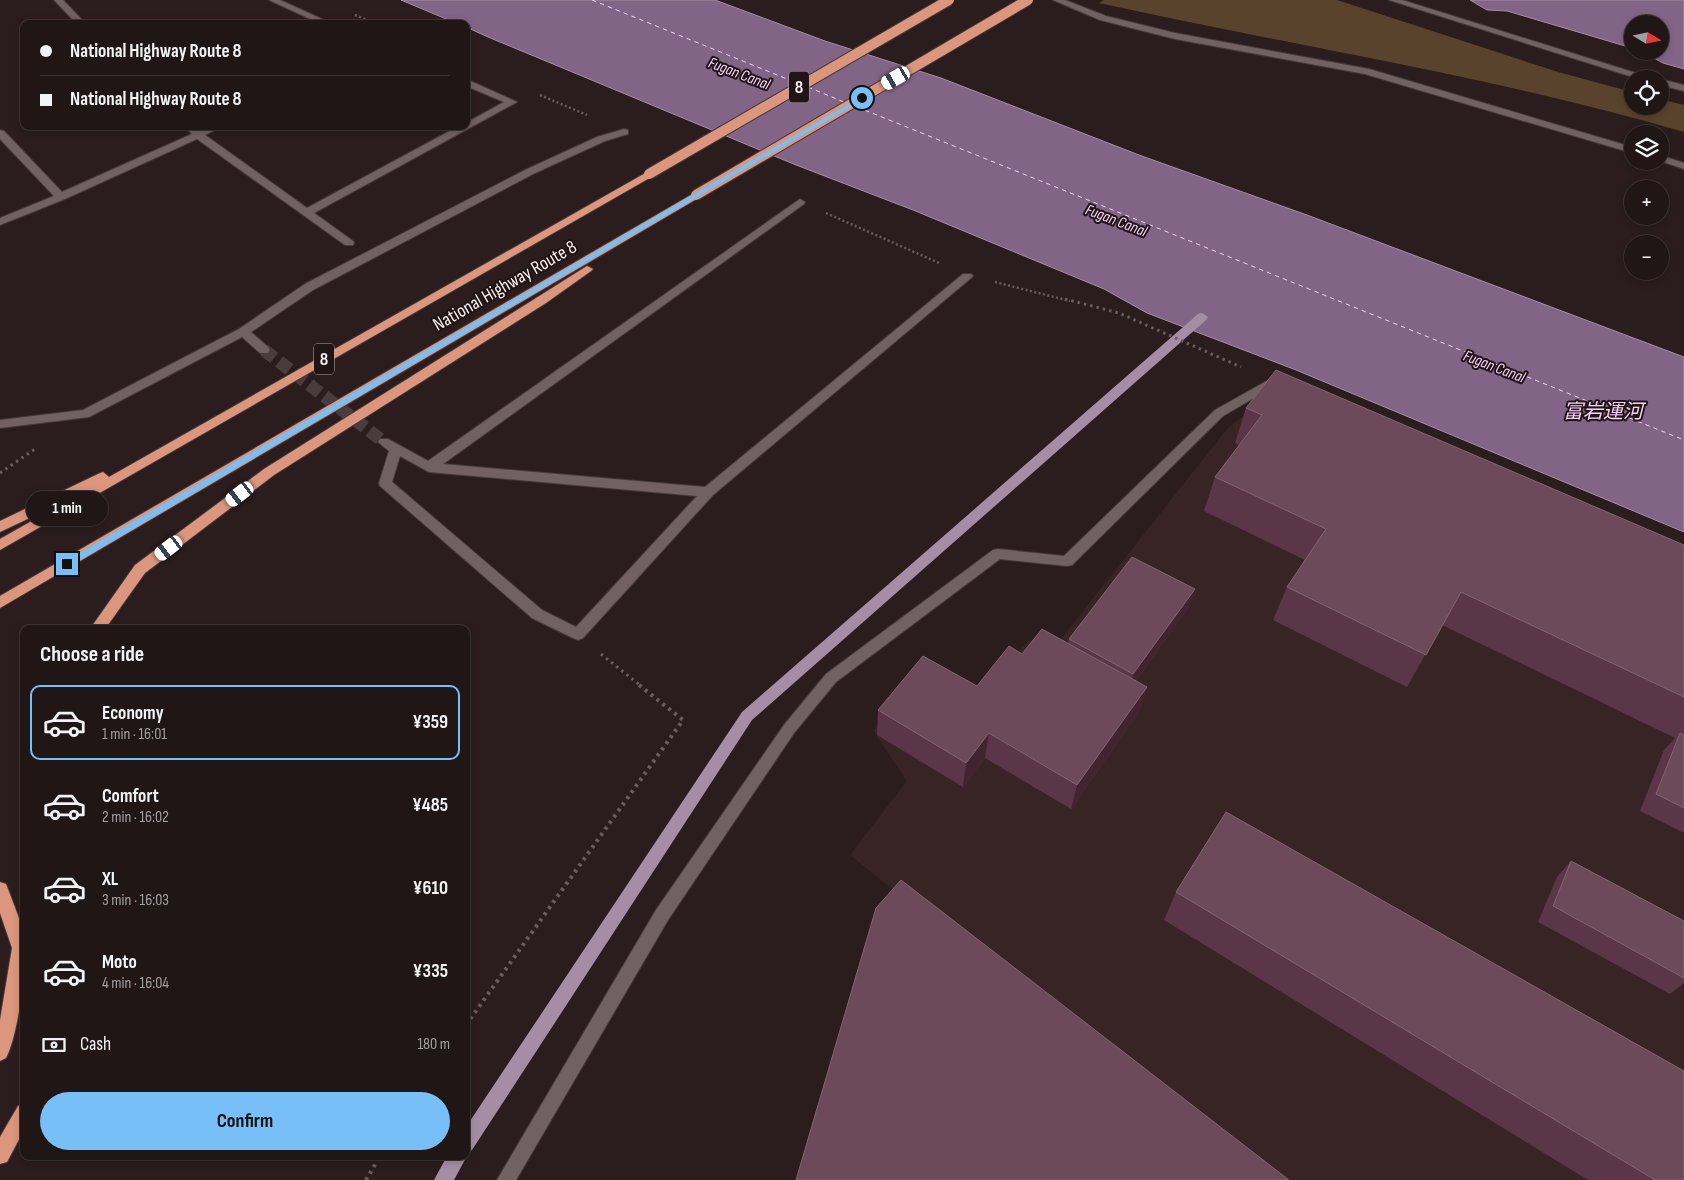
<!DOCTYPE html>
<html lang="en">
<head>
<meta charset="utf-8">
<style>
  :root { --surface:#201616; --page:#2d2323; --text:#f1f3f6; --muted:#a29fa1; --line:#3d3535; --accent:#78bff7 }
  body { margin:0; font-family:"Sofia Sans Condensed","Noto Sans JP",sans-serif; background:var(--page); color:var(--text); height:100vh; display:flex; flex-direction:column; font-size:19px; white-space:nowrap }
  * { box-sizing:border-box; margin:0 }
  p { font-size:16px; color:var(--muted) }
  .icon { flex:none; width:28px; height:28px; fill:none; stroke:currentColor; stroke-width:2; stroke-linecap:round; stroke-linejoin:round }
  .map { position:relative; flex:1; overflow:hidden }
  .panel { position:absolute; left:20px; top:625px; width:450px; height:535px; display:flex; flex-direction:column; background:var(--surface); border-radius:10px; box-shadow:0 2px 8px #0003,0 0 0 1px var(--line) }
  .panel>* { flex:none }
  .banner { position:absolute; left:20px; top:20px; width:450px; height:110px; border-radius:10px; box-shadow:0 2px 8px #0003,0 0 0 1px var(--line); display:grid; align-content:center; height:110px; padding:0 20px; background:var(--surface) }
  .needle { width:32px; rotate:100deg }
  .fabs { position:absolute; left:1624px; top:15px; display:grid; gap:10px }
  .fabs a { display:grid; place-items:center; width:45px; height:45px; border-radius:50%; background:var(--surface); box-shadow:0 2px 8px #0003,0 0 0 1px var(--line); font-size:25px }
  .end { position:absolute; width:22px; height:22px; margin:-11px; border:6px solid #78bff7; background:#111; box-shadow:0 0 0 2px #111 }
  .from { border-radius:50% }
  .bubble { position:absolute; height:35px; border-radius:18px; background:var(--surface); box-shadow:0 2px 8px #0003,0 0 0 1px var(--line); font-size:16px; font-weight:700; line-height:35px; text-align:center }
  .car { position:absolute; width:15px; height:30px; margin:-15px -8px; border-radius:6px; box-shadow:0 0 4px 1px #0007; background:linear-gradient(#fff 24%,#345 0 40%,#fff 0 76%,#345 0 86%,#fff 0) }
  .banner b { display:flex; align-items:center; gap:18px; height:48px; font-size:19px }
  .banner b+b { border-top:1px solid var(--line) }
  .banner i { width:12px; height:12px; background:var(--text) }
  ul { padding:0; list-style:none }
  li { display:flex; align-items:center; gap:15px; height:75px; margin:0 10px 8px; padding:0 10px; border:2px solid transparent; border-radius:10px }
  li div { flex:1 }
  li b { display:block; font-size:19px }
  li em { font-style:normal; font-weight:700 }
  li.selected { border-color:var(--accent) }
  li>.icon { width:45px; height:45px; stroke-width:1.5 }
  h2 { padding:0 20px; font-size:22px; line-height:60px }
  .pay { display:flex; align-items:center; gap:12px; height:55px; padding:0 20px; font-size:19px }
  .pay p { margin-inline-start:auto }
  .primary-button { display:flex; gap:10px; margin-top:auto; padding:10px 20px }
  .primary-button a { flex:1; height:58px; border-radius:30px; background:var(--accent); color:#111; font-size:20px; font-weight:700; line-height:58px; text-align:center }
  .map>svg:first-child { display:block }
  .built { fill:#392425 }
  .green { fill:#59432c }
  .water { fill:#826487; stroke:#a58da6 }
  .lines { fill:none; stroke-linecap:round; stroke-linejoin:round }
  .stream { fill:#a58da6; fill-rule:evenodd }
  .ferry { stroke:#f8cffd; stroke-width:1; stroke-dasharray:4.5 4; stroke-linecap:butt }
  .minor-tunnel { stroke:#4a3c3d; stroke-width:13; stroke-dasharray:13 6; stroke-linecap:butt }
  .service-casing { stroke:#453a3b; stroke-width:2 }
  .minor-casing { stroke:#453a3b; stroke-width:2 }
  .tertiary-casing { stroke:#453a3b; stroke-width:2 }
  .trunk-casing { stroke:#453a3b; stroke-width:2 }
  .path-far2 { stroke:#695c5d; stroke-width:2.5; stroke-dasharray:2 2.5; stroke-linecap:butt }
  .path-far1 { stroke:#695c5d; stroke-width:3; stroke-dasharray:2.5 4; stroke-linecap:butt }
  .path { stroke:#695c5d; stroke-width:4; stroke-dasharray:3 4.5; stroke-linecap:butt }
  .service { fill:#726162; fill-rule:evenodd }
  .minor { fill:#726162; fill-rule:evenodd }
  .tertiary { fill:#726162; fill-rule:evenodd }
  .trunk { fill:#dc967d; fill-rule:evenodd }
  .trunk-bridge-casing { stroke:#453a3b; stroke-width:12; stroke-linecap:butt }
  .trunk-bridge { stroke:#dc967d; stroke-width:10 }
  .wall { fill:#5b3649 }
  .shaded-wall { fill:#412430 }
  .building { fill:#6c4a5a; stroke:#826372 }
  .route { fill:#78bff7 }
  .labels { text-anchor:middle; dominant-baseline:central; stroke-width:4; stroke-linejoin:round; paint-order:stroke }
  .far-water-label { font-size:16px; font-style:italic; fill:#f8cffd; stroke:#211415 }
  .shield { fill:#211415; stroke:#b8adae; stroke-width:1 }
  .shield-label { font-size:18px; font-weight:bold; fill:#f8eeef }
  .street-label { font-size:19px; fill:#f8eeef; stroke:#211415 }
  .water-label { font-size:20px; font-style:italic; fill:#f8cffd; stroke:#211415 }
</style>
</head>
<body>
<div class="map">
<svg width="1684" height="1180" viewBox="0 0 1684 1180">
  <rect width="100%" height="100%" fill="#2b1d1e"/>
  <polygon class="built" points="1268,395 1684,580 1684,1180 1253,1180 850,855 907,781 873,731 927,667 973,696 1030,640 1053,649 1227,429"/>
  <path class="green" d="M1104 0H1337L1558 72 1632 92V106H1660V99L1684 105V132C1492 76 1294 46 1099 3Z"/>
  <g class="water">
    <polygon points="401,0 715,0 825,41 941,78 1139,155 1307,215 1684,357 1684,532 1296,370 1147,313 1104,289 913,210 796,165 488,37 466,27 466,24 458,24"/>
    <polygon points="1470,0 1684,0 1684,69 1663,63 1641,51 1660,51 1660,24 1632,24 1632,48 1507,11 1487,10"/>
  </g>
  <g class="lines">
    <g class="stream">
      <polygon points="1202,313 1208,317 1206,320 752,720 472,1150 466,1153 466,1127 742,712 1198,314"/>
      <polygon points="466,1154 467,1156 454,1180 434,1180 447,1156 466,1156"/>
    </g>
    <g class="ferry">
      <polyline points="592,0 797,83"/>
      <polyline points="808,87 846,103"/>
      <polyline points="857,107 1684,440"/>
    </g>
    <polyline class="minor-tunnel" points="264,350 384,442"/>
    <g class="service-casing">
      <g id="service">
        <polygon points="1389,0 1402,0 1655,79 1639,79"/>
        <polygon points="1660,79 1684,85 1684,91 1660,85"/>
      </g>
    </g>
    <g class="minor-casing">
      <g id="minor">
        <polygon points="54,0 63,0 86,24 77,24"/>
        <polygon points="269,0 280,0 333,24 321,24"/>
        <polygon points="466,79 517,102 314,213 353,241 354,243 353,245 345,245 197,139 65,199 0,225 0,218 54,196 0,139 0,130 4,131 62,192 192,134 184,126 195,126 199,131 209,126 223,126 205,135 307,208 459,126 466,126 466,123 504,102 466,86"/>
        <polygon points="624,129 628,130 628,134 605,141 533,174 313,290 251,332 268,347 270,350 268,353 260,353 242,337 89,417 0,428 0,420 83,410 239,329 305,284 525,170 597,137"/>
        <path d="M800 199 805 202 804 204 443 464 705 487 963 274H971L973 276 971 278 713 495 583 638 578 640 573 638 532 618 380 486 379 483 389 451 378 442 380 439H388L428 461ZM400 456 429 472 697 496 576 627 542 610 392 482Z"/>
        <polygon points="1272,378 1276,379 1278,382 1276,385 1223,416 1072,565 1067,566 1000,559 836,682 794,733 668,920 516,1180 497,1180 656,910 784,725 826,674 993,550 998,549 1064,556 1215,410"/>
      </g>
    </g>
    <g class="tertiary-casing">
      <g id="tertiary">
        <polygon points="1053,0 1065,0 1106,16 1175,33 1369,69 1632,147 1632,153 1365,74 1175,39 1100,20"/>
        <polygon points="1660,155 1684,163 1684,169 1660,161"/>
      </g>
    </g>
    <g class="trunk-casing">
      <g id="trunk">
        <polygon points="649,171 653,172 654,174 653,176 0,550 0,539 74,497 0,532 0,521 98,474 103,472 109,477"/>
        <polygon points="696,192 701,195 700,197 0,608 0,596"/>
        <polygon points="587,266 593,269 591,271 546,303 274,475 145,573 105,629 90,629 135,565 264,469"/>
        <path d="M0 882 6 884 8 889C13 903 20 918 23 933 29 958 18 1036 6 1058L0 1061V1020L12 948 0 913Z"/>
        <polygon points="24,1103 24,1130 7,1162 0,1164 0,1137 18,1106"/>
      </g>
    </g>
    <g class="path-far2">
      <polyline points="355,15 377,24"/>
      <polyline points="540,95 587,115"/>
      <polyline points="826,213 939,263"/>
      <polyline points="995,282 1070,301"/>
    </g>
    <g class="path-far1">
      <polyline points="1065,299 1119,313 1241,367"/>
      <polyline points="0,473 35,449"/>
      <polyline points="601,654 641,686"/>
    </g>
    <g class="path">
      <polyline points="466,1025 683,720 639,685"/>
      <polyline points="366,1180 380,1156"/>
    </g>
    <use href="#service" class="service"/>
    <use href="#minor" class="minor"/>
    <use href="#tertiary" class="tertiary"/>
    <use href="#trunk" class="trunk"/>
    <g class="trunk-bridge-casing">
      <g id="trunk-bridge">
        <polyline points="649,174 949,0"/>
        <polyline points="696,195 1028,0"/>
      </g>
    </g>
    <use href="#trunk-bridge" class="trunk-bridge"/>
  </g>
  <g class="wall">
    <polygon points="1246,408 1684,545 1684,833 1640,811 1664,750 1675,738 1442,625 1407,687 1273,620 1287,587 1305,560 1204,511 1215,477 1239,445 1235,443"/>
    <polygon points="1189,607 1136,681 1147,687 1139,712 1071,809 985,758 963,787 877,735 878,710 977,686 1022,654 1068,643 1069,639"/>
    <polygon points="1571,861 1684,921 1684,983 1670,994 1538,922 1557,877"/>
    <polygon points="1176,892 1684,1180 1588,1180 1164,920"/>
  </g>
  <g class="shaded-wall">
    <polygon points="1195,589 1189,607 1128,692 1133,674"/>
    <polygon points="1147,687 1139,712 1071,809 1077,785"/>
    <polygon points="989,733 985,758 963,787 966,763"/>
  </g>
  <g class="building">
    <polygon points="1276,370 1684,545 1684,697 1461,592 1426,655 1287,587 1326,529 1215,477 1262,415 1246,408"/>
    <polygon points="1132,557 1195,589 1133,674 1069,639"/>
    <polygon points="1042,629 1147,687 1077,785 989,733 966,763 878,710 923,656 977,686 1009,646 1022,654"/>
    <polygon points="1680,733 1684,735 1684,808 1656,794"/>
    <polygon points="1226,812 1684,1071 1684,1180 1655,1180 1176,892"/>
    <polygon points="1571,861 1684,921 1684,978 1553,906"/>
    <polygon points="901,880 1289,1180 796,1180 876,908"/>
  </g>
  <polygon class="route" points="862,96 864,99 70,566 64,566 64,562"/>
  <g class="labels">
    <g class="far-water-label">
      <text transform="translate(739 74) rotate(21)">Fugan Canal</text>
      <text transform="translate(1116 221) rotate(21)">Fugan Canal</text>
      <text transform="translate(1494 367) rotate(21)">Fugan Canal</text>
    </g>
    <g class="shield">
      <rect x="789" y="71.5" width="20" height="31" rx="4"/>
      <rect x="314" y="343.5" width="20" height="31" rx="4"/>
    </g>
    <g class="shield-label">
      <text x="799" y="87">8</text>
      <text x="324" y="359">8</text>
    </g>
    <g class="street-label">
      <text transform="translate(505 286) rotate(-30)">National Highway Route 8</text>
    </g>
    <g class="water-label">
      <text x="1603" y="412">富岩運河</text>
    </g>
  </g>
</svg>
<div class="fabs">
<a><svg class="needle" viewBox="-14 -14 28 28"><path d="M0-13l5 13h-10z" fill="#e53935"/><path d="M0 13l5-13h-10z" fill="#a29fa1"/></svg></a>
<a><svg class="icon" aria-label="locate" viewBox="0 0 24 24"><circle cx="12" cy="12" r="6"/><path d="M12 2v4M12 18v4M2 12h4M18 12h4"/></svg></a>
<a><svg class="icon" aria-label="layers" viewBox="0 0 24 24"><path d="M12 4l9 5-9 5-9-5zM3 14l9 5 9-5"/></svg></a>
<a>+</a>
<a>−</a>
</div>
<i class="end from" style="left:862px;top:98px"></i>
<i class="end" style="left:67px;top:564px"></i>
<div class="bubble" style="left:26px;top:491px;width:82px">1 min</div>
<i class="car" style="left:896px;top:78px;rotate:240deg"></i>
<i class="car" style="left:240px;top:494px;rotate:233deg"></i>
<i class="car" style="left:169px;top:548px;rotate:233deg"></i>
<div class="banner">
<b><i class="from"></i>National Highway Route 8</b>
<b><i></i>National Highway Route 8</b>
</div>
<section class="panel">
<h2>Choose a ride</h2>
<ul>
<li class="selected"><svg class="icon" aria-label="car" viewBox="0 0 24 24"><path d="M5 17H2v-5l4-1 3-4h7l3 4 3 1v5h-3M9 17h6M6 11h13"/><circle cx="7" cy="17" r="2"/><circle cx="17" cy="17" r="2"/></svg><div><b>Economy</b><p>1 min · 16:01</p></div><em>¥359</em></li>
<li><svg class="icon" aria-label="car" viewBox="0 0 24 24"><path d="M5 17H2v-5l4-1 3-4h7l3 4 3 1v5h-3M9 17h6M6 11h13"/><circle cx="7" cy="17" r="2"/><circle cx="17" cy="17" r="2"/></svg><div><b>Comfort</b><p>2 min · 16:02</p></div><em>¥485</em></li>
<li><svg class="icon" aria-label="car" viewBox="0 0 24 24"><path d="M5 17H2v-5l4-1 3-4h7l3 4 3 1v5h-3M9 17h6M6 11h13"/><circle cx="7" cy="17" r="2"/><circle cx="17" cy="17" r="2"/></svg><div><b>XL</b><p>3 min · 16:03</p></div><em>¥610</em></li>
<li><svg class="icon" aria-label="car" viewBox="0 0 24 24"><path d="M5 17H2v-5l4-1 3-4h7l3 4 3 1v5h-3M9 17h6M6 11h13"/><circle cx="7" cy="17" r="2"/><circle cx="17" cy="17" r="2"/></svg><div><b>Moto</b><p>4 min · 16:04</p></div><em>¥335</em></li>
</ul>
<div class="pay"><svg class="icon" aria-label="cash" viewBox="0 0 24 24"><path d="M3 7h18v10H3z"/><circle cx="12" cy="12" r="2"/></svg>Cash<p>180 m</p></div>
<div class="primary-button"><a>Confirm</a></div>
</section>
</div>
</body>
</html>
